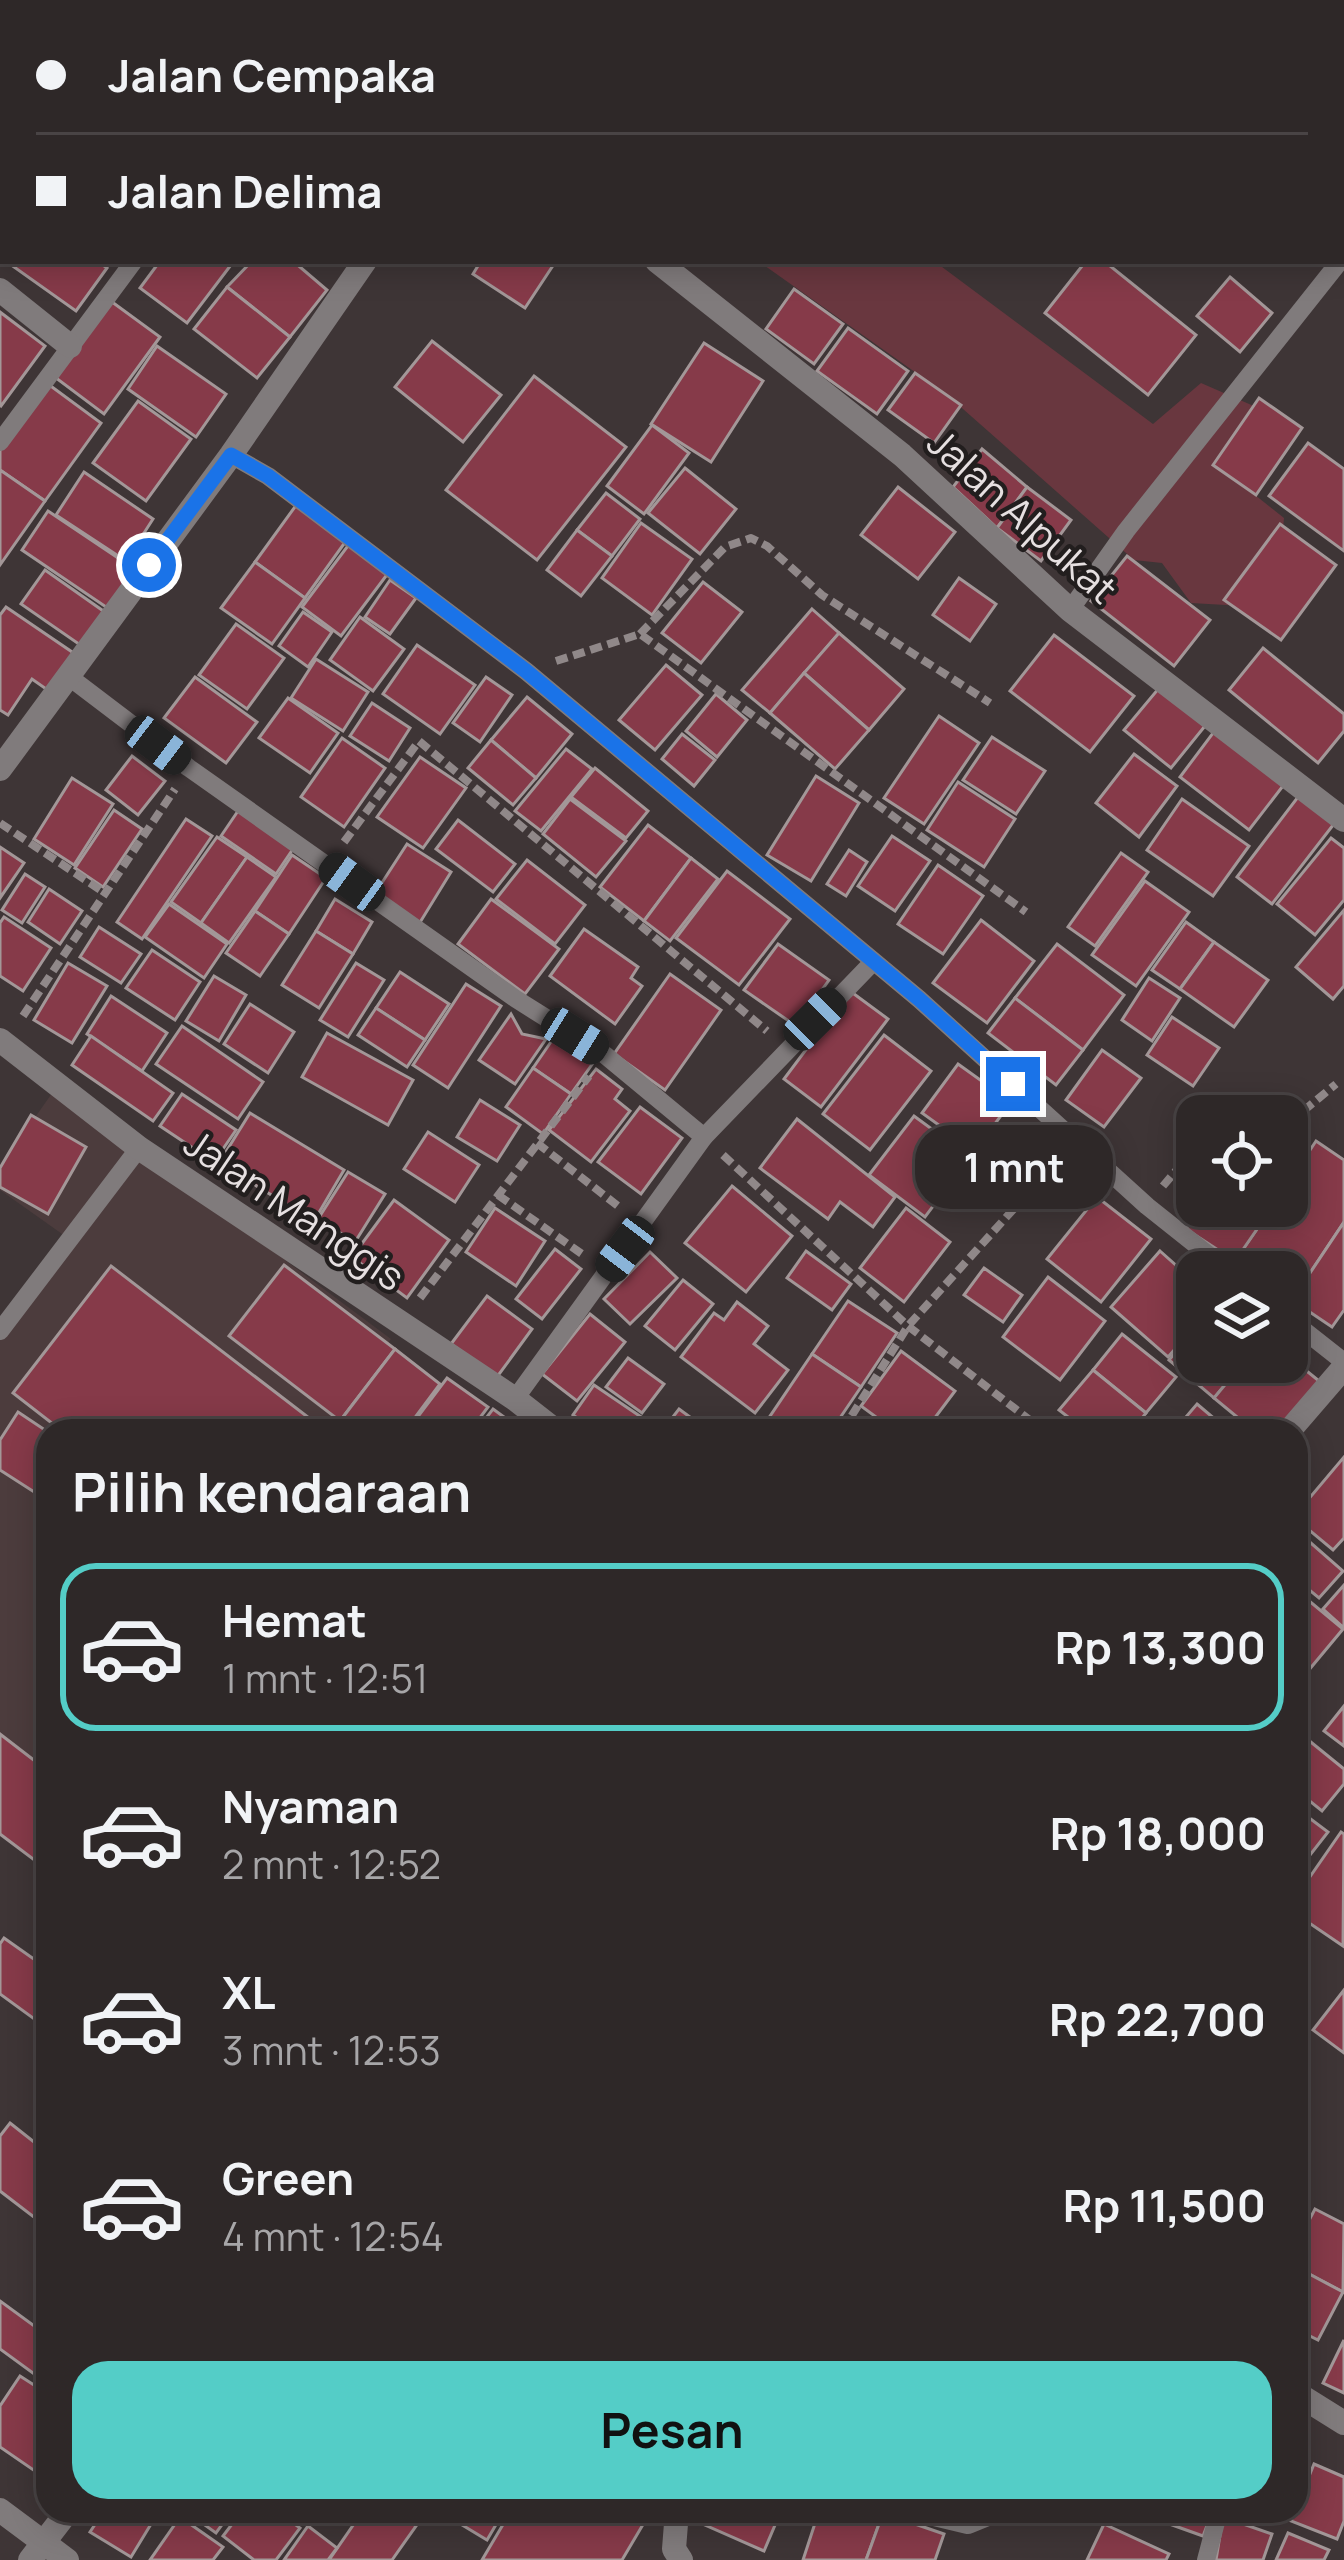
<!DOCTYPE html>
<html lang="id">
<head>
<meta charset="utf-8">
<style>
  :root { --surface:#2e2828; --page:#3a3434; --text:#f1f3f6; --muted:#a7a6a8; --line:#494445; --accent:#54cdc7 }
  body { margin:0; font-family:Manrope,sans-serif; background:var(--page); color:var(--text); height:100vh; display:flex; flex-direction:column; font-size:45px; white-space:nowrap }
  * { box-sizing:border-box; margin:0 }
  p { font-size:39px; color:var(--muted) }
  .icon { flex:none; width:66px; height:66px; fill:none; stroke:currentColor; stroke-width:2; stroke-linecap:round; stroke-linejoin:round }
  .map { position:relative; flex:1; overflow:hidden }
  .details { position:absolute; left:36px; top:1419px; width:1272px; height:1104px; display:flex; flex-direction:column; background:var(--surface); border-radius:36px; box-shadow:0 6px 30px #0003,0 0 0 3px var(--line) }
  .details>* { flex:none }
  .top-card { position:absolute; left:0px; top:0px; width:1344px; height:264px; box-shadow:0 6px 30px #0003,0 0 0 3px var(--line); display:grid; align-content:center; height:264px; padding:0 36px; background:var(--surface) }
  .fabs { position:absolute; left:1176px; top:1095px; display:grid; gap:24px }
  .fabs a { display:grid; place-items:center; width:132px; height:132px; border-radius:24px; background:var(--surface); box-shadow:0 6px 30px #0003,0 0 0 3px var(--line); font-size:60px }
  .end { position:absolute; width:54px; height:54px; margin:-27px; border:15px solid #1a73e8; background:#fff; box-shadow:0 0 0 6px #fff }
  .from { border-radius:50% }
  .bubble { position:absolute; height:84px; border-radius:36px; background:var(--surface); box-shadow:0 6px 30px #0003,0 0 0 3px var(--line); font-size:39px; font-weight:700; line-height:84px; text-align:center }
  .car { position:absolute; width:36px; height:72px; margin:-36px -18px; border-radius:15px; box-shadow:0 0 9px 3px #0007; background:linear-gradient(#222 24%,#8ab4d8 0 40%,#222 0 76%,#8ab4d8 0 86%,#222 0) }
  .top-card b { display:flex; align-items:center; gap:42px; height:114px; font-size:45px }
  .top-card b+b { border-top:3px solid var(--line) }
  .top-card i { width:30px; height:30px; background:var(--text) }
  ul { padding:0; list-style:none }
  li { display:flex; align-items:center; gap:36px; height:168px; margin:0 24px 18px; padding:0 12px; border:6px solid transparent; border-radius:36px }
  li div { flex:1 }
  li b { display:block; font-size:45px }
  li em { font-style:normal; font-weight:700 }
  li.on { border-color:var(--accent) }
  li>.icon { width:108px; height:108px; stroke-width:1.5 }
  h2 { padding:0 36px; font-size:54px; line-height:144px }
  .button { display:flex; gap:24px; margin-top:auto; padding:24px 36px }
  .button a { flex:1; height:138px; border-radius:36px; background:var(--accent); color:#111; font-size:48px; font-weight:700; line-height:138px; text-align:center }
  .map>svg:first-child { display:block }
  .built { fill:#4c3c3d }
  .green { fill:#69373f }
  .building { fill:#863a49; stroke:#a39798; stroke-width:3 }
  .lines { fill:none; stroke-linecap:round; stroke-linejoin:round }
  .path { stroke:#908889; stroke-width:8; stroke-dasharray:12 6; stroke-linecap:butt }
  .service { stroke:#807b7c; stroke-width:18 }
  .minor { stroke:#807b7c; stroke-width:24 }
  .route { stroke:#1a73e8; stroke-width:15 }
  .labels { text-anchor:middle; dominant-baseline:central; stroke-width:9; stroke-linejoin:round; paint-order:stroke }
  .street-label { font-size:39px; fill:#e6e0e1; stroke:#221e1e }
</style>
</head>
<body>
<div class="map">
<svg width="1344" height="2560" viewBox="0 0 1344 2560">
  <rect width="100%" height="100%" fill="#3e3536"/>
  <polygon class="built" points="55,1089 391,1339 331,1421 344,1431 48,1431 48,1778 0,1742 0,1331 72,1241 0,1190 0,1167"/>
  <polygon class="green" points="758,261 934,261 1153,424 1201,383 1256,407 1216,464 1284,518 1279,571 1243,606 1191,603 1162,563 1134,560 946,394"/>
  <g class="building">
    <polygon points="97,261 107,268 76,311 7,262"/>
    <polygon points="160,261 234,261 187,323 140,288"/>
    <polygon points="252,261 293,261 327,290 290,337 227,287"/>
    <polygon points="481,261 556,261 525,308 473,274"/>
    <polygon points="1086,261 1104,261 1196,335 1148,395 1045,313"/>
    <polygon points="1230,277 1272,313 1240,352 1197,316"/>
    <polygon points="227,287 290,337 257,378 194,329"/>
    <polygon points="794,289 843,324 814,364 766,329"/>
    <polygon points="108,299 160,337 104,414 52,375"/>
    <polygon points="0,312 45,346 1,406 0,405"/>
    <polygon points="848,328 908,371 877,414 817,371"/>
    <polygon points="432,341 501,395 463,442 395,387"/>
    <polygon points="704,343 763,381 711,462 651,424"/>
    <polygon points="157,346 226,394 196,437 128,389"/>
    <polygon points="915,373 961,405 934,443 888,410"/>
    <polygon points="534,376 626,447 537,560 446,490"/>
    <polygon points="48,384 101,423 45,501 0,470 0,448"/>
    <polygon points="1259,398 1302,428 1256,495 1213,465"/>
    <polygon points="138,401 191,439 146,501 93,463"/>
    <polygon points="652,425 689,453 644,514 607,486"/>
    <polygon points="1308,443 1344,469 1344,551 1269,496"/>
    <polygon points="982,449 1027,487 997,528 953,487"/>
    <polygon points="685,468 736,509 700,554 648,513"/>
    <polygon points="0,470 45,501 0,565"/>
    <polygon points="84,472 153,519 126,561 56,515"/>
    <polygon points="898,487 955,532 918,579 861,535"/>
    <polygon points="1027,487 1071,520 1041,561 997,528"/>
    <polygon points="606,493 640,519 612,556 577,530"/>
    <polygon points="297,504 346,541 305,598 255,562"/>
    <polygon points="48,511 136,570 109,609 22,550"/>
    <polygon points="641,523 692,559 652,615 602,578"/>
    <polygon points="1280,524 1336,565 1281,640 1224,600"/>
    <polygon points="577,530 612,556 581,596 547,570"/>
    <polygon points="350,543 389,572 341,636 302,607"/>
    <polygon points="1127,556 1210,620 1174,666 1091,601"/>
    <polygon points="255,562 305,598 272,644 221,608"/>
    <polygon points="45,570 109,615 86,649 21,604"/>
    <polygon points="959,578 996,604 970,641 933,615"/>
    <polygon points="390,580 416,598 390,634 365,617"/>
    <polygon points="703,582 742,612 701,663 662,633"/>
    <polygon points="6,607 75,654 49,691 32,679 8,715 0,710 0,615"/>
    <polygon points="812,609 839,633 770,713 742,690"/>
    <polygon points="303,612 332,632 308,667 279,646"/>
    <polygon points="360,617 404,649 373,691 330,660"/>
    <polygon points="236,624 284,658 247,709 199,675"/>
    <polygon points="839,633 904,689 869,730 804,673"/>
    <polygon points="1054,635 1134,696 1090,752 1010,691"/>
    <polygon points="417,645 475,685 440,734 383,694"/>
    <polygon points="1263,648 1344,714 1344,731 1318,763 1229,690"/>
    <polygon points="316,659 368,692 343,731 291,698"/>
    <polygon points="666,665 702,695 655,750 619,720"/>
    <polygon points="804,673 869,730 835,769 770,713"/>
    <polygon points="195,677 257,722 226,763 164,718"/>
    <polygon points="486,677 512,695 480,742 453,723"/>
    <polygon points="1159,688 1205,726 1171,768 1124,730"/>
    <polygon points="716,694 747,720 717,757 686,731"/>
    <polygon points="527,697 572,734 536,778 491,740"/>
    <polygon points="288,698 338,733 310,773 259,738"/>
    <polygon points="372,703 410,728 389,761 350,736"/>
    <polygon points="939,716 979,743 924,824 884,798"/>
    <polygon points="1216,729 1286,782 1249,830 1180,777"/>
    <polygon points="682,734 715,760 694,786 662,759"/>
    <polygon points="992,737 1045,771 1016,814 963,780"/>
    <polygon points="342,738 385,768 344,827 301,797"/>
    <polygon points="491,740 536,778 513,805 468,768"/>
    <polygon points="566,749 592,769 541,831 515,811"/>
    <polygon points="1134,754 1177,786 1139,837 1096,803"/>
    <polygon points="132,756 165,781 138,815 106,790"/>
    <polygon points="420,757 466,788 423,848 377,817"/>
    <polygon points="595,768 648,811 626,838 571,797"/>
    <polygon points="816,776 859,803 811,881 767,855"/>
    <polygon points="72,778 113,804 74,865 34,839"/>
    <polygon points="958,782 1015,819 984,867 927,830"/>
    <polygon points="1301,793 1337,820 1272,904 1237,877"/>
    <polygon points="570,799 626,841 596,877 543,834"/>
    <polygon points="1182,799 1249,846 1213,896 1147,850"/>
    <polygon points="240,808 295,846 276,874 221,836"/>
    <polygon points="114,810 142,829 103,887 75,868"/>
    <polygon points="186,819 212,836 142,939 117,922"/>
    <polygon points="458,820 515,864 493,892 436,849"/>
    <polygon points="648,825 691,858 644,921 600,887"/>
    <polygon points="892,836 930,861 895,911 858,886"/>
    <polygon points="217,837 247,857 201,923 171,902"/>
    <polygon points="1331,838 1344,848 1344,900 1315,935 1277,904"/>
    <polygon points="407,844 451,872 419,924 374,895"/>
    <polygon points="0,847 24,863 0,898"/>
    <polygon points="849,850 867,862 846,896 827,884"/>
    <polygon points="1121,853 1148,872 1095,946 1068,927"/>
    <polygon points="292,855 326,878 289,934 255,911"/>
    <polygon points="247,857 276,877 229,943 201,923"/>
    <polygon points="691,858 718,879 670,941 644,921"/>
    <polygon points="527,860 585,905 555,944 496,899"/>
    <polygon points="938,865 983,896 943,954 898,924"/>
    <polygon points="727,871 790,919 739,985 676,938"/>
    <polygon points="25,874 45,887 22,923 2,910"/>
    <polygon points="1145,881 1189,912 1136,986 1092,955"/>
    <polygon points="49,889 82,911 60,944 28,922"/>
    <polygon points="335,899 372,922 353,954 316,931"/>
    <polygon points="491,899 559,949 525,994 458,944"/>
    <polygon points="169,904 227,944 204,978 145,937"/>
    <polygon points="1344,910 1344,986 1333,999 1296,967"/>
    <polygon points="255,911 289,934 260,976 226,953"/>
    <polygon points="4,917 51,948 23,991 0,976 0,923"/>
    <polygon points="981,920 1034,961 987,1023 933,983"/>
    <polygon points="1186,922 1214,942 1180,989 1152,970"/>
    <polygon points="99,927 141,954 121,983 80,957"/>
    <polygon points="584,929 638,967 631,978 642,986 615,1024 550,976"/>
    <polygon points="316,931 353,954 319,1008 282,985"/>
    <polygon points="1214,942 1268,980 1234,1027 1180,989"/>
    <polygon points="778,944 829,980 796,1026 744,990"/>
    <polygon points="1057,944 1124,995 1083,1050 1015,998"/>
    <polygon points="152,950 200,982 175,1020 126,988"/>
    <polygon points="68,963 107,986 72,1043 34,1020"/>
    <polygon points="356,963 384,980 348,1037 320,1020"/>
    <polygon points="400,972 449,1004 425,1040 376,1008"/>
    <polygon points="670,974 721,1010 665,1090 614,1054"/>
    <polygon points="214,976 246,995 219,1041 186,1021"/>
    <polygon points="1149,978 1180,998 1152,1041 1122,1020"/>
    <polygon points="466,984 501,1006 448,1088 413,1065"/>
    <polygon points="850,991 888,1019 821,1107 784,1079"/>
    <polygon points="111,996 167,1033 142,1071 87,1034"/>
    <polygon points="1015,998 1083,1050 1056,1085 988,1033"/>
    <polygon points="250,1004 294,1032 268,1073 224,1044"/>
    <polygon points="376,1008 425,1040 407,1067 358,1035"/>
    <polygon points="511,1014 522,1034 546,1039 515,1084 479,1060"/>
    <polygon points="1172,1017 1219,1048 1193,1086 1147,1055"/>
    <polygon points="182,1026 263,1082 238,1119 156,1064"/>
    <polygon points="327,1033 413,1080 388,1125 302,1077"/>
    <polygon points="884,1035 931,1071 870,1150 823,1114"/>
    <polygon points="91,1036 173,1093 153,1121 72,1065"/>
    <polygon points="555,1036 593,1063 571,1094 533,1068"/>
    <polygon points="1102,1050 1141,1078 1104,1127 1066,1100"/>
    <polygon points="958,1064 1011,1102 975,1151 922,1113"/>
    <polygon points="533,1068 571,1094 543,1134 506,1107"/>
    <polygon points="596,1069 622,1089 615,1099 630,1111 591,1162 549,1130"/>
    <polygon points="182,1094 236,1130 214,1162 160,1126"/>
    <polygon points="480,1100 520,1125 497,1161 457,1137"/>
    <polygon points="640,1107 682,1138 641,1194 598,1162"/>
    <polygon points="250,1113 344,1170 314,1221 219,1163"/>
    <polygon points="31,1115 86,1147 48,1214 0,1187 0,1168"/>
    <polygon points="914,1116 970,1157 925,1217 869,1175"/>
    <polygon points="797,1119 895,1197 873,1227 840,1202 828,1219 760,1168"/>
    <polygon points="428,1132 479,1165 455,1202 404,1169"/>
    <polygon points="1316,1141 1344,1160 1344,1222 1292,1300 1287,1297 1287,1272 1251,1272 1235,1261 1273,1206 1287,1206 1287,1185"/>
    <polygon points="1287,1142 1307,1155 1287,1185"/>
    <polygon points="348,1172 385,1194 355,1242 318,1219"/>
    <polygon points="732,1186 792,1236 746,1292 685,1243"/>
    <polygon points="1097,1197 1151,1239 1101,1302 1047,1259"/>
    <polygon points="394,1200 449,1240 407,1298 352,1257"/>
    <polygon points="1201,1206 1273,1206 1235,1261 1186,1229"/>
    <polygon points="495,1208 545,1241 516,1286 466,1252"/>
    <polygon points="906,1208 950,1242 904,1302 860,1268"/>
    <polygon points="1344,1222 1344,1310 1332,1327 1292,1300"/>
    <polygon points="555,1249 581,1269 542,1319 516,1299"/>
    <polygon points="806,1251 851,1284 832,1310 787,1278"/>
    <polygon points="1160,1251 1197,1284 1197,1324 1168,1357 1111,1307"/>
    <polygon points="650,1252 677,1278 630,1324 604,1299"/>
    <polygon points="284,1265 395,1349 340,1421 229,1336"/>
    <polygon points="111,1266 326,1431 62,1431 13,1393"/>
    <polygon points="984,1268 1022,1295 1003,1322 964,1295"/>
    <polygon points="1048,1277 1105,1321 1060,1380 1003,1337"/>
    <polygon points="683,1280 713,1304 675,1350 645,1326"/>
    <polygon points="487,1296 532,1329 497,1377 451,1344"/>
    <polygon points="848,1301 897,1333 861,1387 812,1354"/>
    <polygon points="737,1302 768,1326 754,1344 788,1370 755,1413 681,1357 714,1313 724,1320"/>
    <polygon points="590,1314 625,1342 577,1401 542,1374"/>
    <polygon points="1197,1326 1197,1362 1244,1362 1214,1398 1169,1360"/>
    <polygon points="1122,1334 1176,1377 1146,1413 1093,1370"/>
    <polygon points="395,1349 440,1384 405,1431 354,1431 340,1421"/>
    <polygon points="901,1351 955,1391 925,1431 895,1431 861,1406"/>
    <polygon points="812,1354 861,1387 831,1431 760,1431"/>
    <polygon points="1287,1355 1324,1385 1285,1431 1254,1431 1214,1398 1244,1362 1287,1362"/>
    <polygon points="628,1358 664,1384 642,1413 606,1387"/>
    <polygon points="1093,1370 1146,1413 1132,1431 1086,1431 1059,1410"/>
    <polygon points="447,1378 488,1407 470,1431 407,1431"/>
    <polygon points="594,1385 647,1421 640,1431 596,1431 573,1415"/>
    <polygon points="1197,1404 1229,1431 1174,1431"/>
    <polygon points="493,1409 523,1431 476,1431"/>
    <polygon points="679,1409 709,1431 662,1431"/>
    <polygon points="18,1412 48,1432 48,1488 42,1497 0,1470 0,1440"/>
    <polygon points="1344,1457 1344,1538 1333,1550 1296,1519 1296,1514"/>
    <polygon points="1296,1530 1343,1571 1319,1598 1296,1579"/>
    <polygon points="1344,1585 1344,1628 1323,1609"/>
    <polygon points="1296,1590 1343,1629 1303,1677 1296,1671"/>
    <polygon points="1344,1706 1344,1746 1324,1731"/>
    <polygon points="1296,1730 1344,1769 1344,1784 1322,1811 1296,1790"/>
    <polygon points="0,1734 48,1771 48,1848 37,1862 0,1834"/>
    <polygon points="1296,1808 1328,1832 1296,1873"/>
    <polygon points="1341,1832 1344,1834 1343,1946 1296,1914 1296,1897"/>
    <polygon points="4,1938 48,1969 48,2005 37,2021 0,1994 0,1944"/>
    <polygon points="1344,1990 1344,2053 1313,2030"/>
    <polygon points="10,2123 48,2153 48,2210 39,2221 0,2191 0,2136"/>
    <polygon points="1315,2209 1344,2224 1343,2292 1296,2267 1296,2245"/>
    <polygon points="1296,2267 1343,2292 1318,2340 1296,2329"/>
    <polygon points="0,2301 48,2336 48,2384 0,2349"/>
    <polygon points="1344,2340 1344,2393 1323,2383"/>
    <polygon points="20,2376 48,2394 48,2480 0,2447 0,2406"/>
    <polygon points="1314,2464 1344,2477 1344,2521 1337,2539 1291,2521"/>
    <polygon points="104,2511 159,2511 131,2557 90,2532"/>
    <polygon points="185,2511 232,2511 216,2533"/>
    <polygon points="242,2511 277,2511 300,2528 276,2560 254,2560 223,2536"/>
    <polygon points="363,2511 395,2511 416,2526 392,2560 329,2560"/>
    <polygon points="439,2511 504,2511 487,2540"/>
    <polygon points="511,2511 651,2511 622,2560 482,2560"/>
    <polygon points="692,2511 781,2511 764,2551 689,2518"/>
    <polygon points="819,2511 883,2513 866,2560 803,2560"/>
    <polygon points="1164,2511 1200,2511 1211,2515 1203,2536 1161,2521"/>
    <polygon points="883,2513 944,2534 935,2560 866,2560"/>
    <polygon points="180,2517 223,2547 213,2560 150,2560"/>
    <polygon points="1223,2517 1272,2534 1263,2560 1216,2560"/>
    <polygon points="1104,2524 1169,2554 1166,2560 1087,2560"/>
    <polygon points="308,2526 337,2548 328,2560 284,2560"/>
    <polygon points="1288,2533 1329,2550 1324,2560 1276,2560"/>
  </g>
  <g class="lines">
    <g class="path">
      <polyline points="640,634 725,547 751,538 767,546 822,595 990,703"/>
      <polyline points="556,661 640,634 1026,912"/>
      <polyline points="0,823 105,893"/>
      <polyline points="344,842 419,741 767,1031"/>
      <polyline points="23,1016 175,789"/>
      <polyline points="1286,1116 1302,1112 1336,1084"/>
      <polyline points="537,1143 618,1206"/>
      <polyline points="723,1155 908,1326 1044,1431"/>
      <polyline points="1163,1186 1197,1146"/>
      <polyline points="498,1195 582,1254"/>
      <polyline points="420,1298 589,1076"/>
      <polyline points="842,1431 908,1326 1057,1161"/>
      <polyline points="46,2128 48,2130"/>
    </g>
    <g class="service">
      <polyline points="1200,0 1204,3"/>
      <polyline points="0,28 3,30"/>
      <polyline points="1341,100 1344,103"/>
      <polyline points="0,442 134,261"/>
      <polyline points="231,455 268,476 526,671 919,999 1147,1206 1230,1272"/>
      <polyline points="1070,610 1126,531 1340,261"/>
      <polyline points="68,676 189,768 516,999 605,1055 704,1137"/>
      <polyline points="1287,1317 1344,1362"/>
      <polyline points="0,1331 139,1148"/>
      <polyline points="515,1399 704,1137 872,963"/>
      <polyline points="1206,2560 1219,2511"/>
    </g>
    <g class="minor">
      <polyline points="308,0 313,3"/>
      <polyline points="562,3 564,0"/>
      <polyline points="657,261 902,455 1070,610 1344,820"/>
      <polyline points="0,290 70,346"/>
      <polyline points="0,769 231,455 365,261"/>
      <polyline points="0,1040 139,1148 515,1399 556,1431"/>
      <polyline points="1289,1431 1344,1367"/>
      <polyline points="1296,2393 1344,2423"/>
      <polyline points="0,2510 67,2560"/>
      <polyline points="677,2511 674,2549 681,2560"/>
      <polyline points="922,2511 968,2522 995,2511"/>
      <polyline points="30,2560 68,2511"/>
    </g>
  </g>
  <g class="lines">
    <polyline class="route" points="149,565 231,455 268,476 526,671 919,999 1013,1084"/>
  </g>
  <g class="labels">
    <g class="street-label">
      <text transform="translate(1023 515) rotate(42)">Jalan Alpukat</text>
      <text transform="translate(295 1209) rotate(34)">Jalan Manggis</text>
    </g>
  </g>
</svg>
<div class="fabs">
<a><svg class="icon" aria-label="locate" viewBox="0 0 24 24"><circle cx="12" cy="12" r="6"/><path d="M12 2v4M12 18v4M2 12h4M18 12h4"/></svg></a>
<a><svg class="icon" aria-label="layers" viewBox="0 0 24 24"><path d="M12 4l9 5-9 5-9-5zM3 14l9 5 9-5"/></svg></a>
</div>
<i class="end from" style="left:149px;top:565px"></i>
<i class="end" style="left:1013px;top:1084px"></i>
<div class="bubble" style="left:915px;top:1125px;width:198px">1 mnt</div>
<i class="car" style="left:158px;top:745px;rotate:127deg"></i>
<i class="car" style="left:352px;top:882px;rotate:306deg"></i>
<i class="car" style="left:815px;top:1019px;rotate:45deg"></i>
<i class="car" style="left:575px;top:1036px;rotate:122deg"></i>
<i class="car" style="left:625px;top:1249px;rotate:217deg"></i>
<div class="top-card">
<b><i class="from"></i>Jalan Cempaka</b>
<b><i></i>Jalan Delima</b>
</div>
<section class="details">
<h2>Pilih kendaraan</h2>
<ul>
<li class="on"><svg class="icon" aria-label="car" viewBox="0 0 24 24"><path d="M5 17H2v-5l4-1 3-4h7l3 4 3 1v5h-3M9 17h6M6 11h13"/><circle cx="7" cy="17" r="2"/><circle cx="17" cy="17" r="2"/></svg><div><b>Hemat</b><p>1 mnt · 12:51</p></div><em>Rp 13,300</em></li>
<li><svg class="icon" aria-label="car" viewBox="0 0 24 24"><path d="M5 17H2v-5l4-1 3-4h7l3 4 3 1v5h-3M9 17h6M6 11h13"/><circle cx="7" cy="17" r="2"/><circle cx="17" cy="17" r="2"/></svg><div><b>Nyaman</b><p>2 mnt · 12:52</p></div><em>Rp 18,000</em></li>
<li><svg class="icon" aria-label="car" viewBox="0 0 24 24"><path d="M5 17H2v-5l4-1 3-4h7l3 4 3 1v5h-3M9 17h6M6 11h13"/><circle cx="7" cy="17" r="2"/><circle cx="17" cy="17" r="2"/></svg><div><b>XL</b><p>3 mnt · 12:53</p></div><em>Rp 22,700</em></li>
<li><svg class="icon" aria-label="car" viewBox="0 0 24 24"><path d="M5 17H2v-5l4-1 3-4h7l3 4 3 1v5h-3M9 17h6M6 11h13"/><circle cx="7" cy="17" r="2"/><circle cx="17" cy="17" r="2"/></svg><div><b>Green</b><p>4 mnt · 12:54</p></div><em>Rp 11,500</em></li>
</ul>
<div class="button"><a>Pesan</a></div>
</section>
</div>
</body>
</html>
